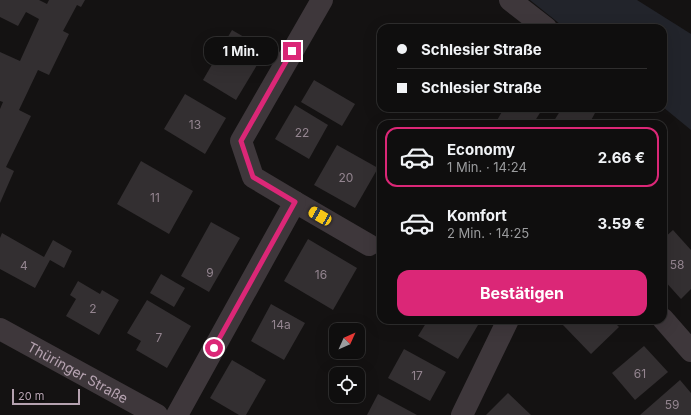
<!DOCTYPE html>
<html lang="de">
<head>
<meta charset="utf-8">
<style>
  :root { --surface:#0f0e0e; --page:#181717; --text:#f1f3f6; --muted:#9b9c9e; --line:#2f2e2e; --accent:#db2777 }
  body { margin:0; font-family:Inter,sans-serif; background:var(--page); color:var(--text); height:100vh; display:flex; flex-direction:column; font-size:15px; white-space:nowrap }
  * { box-sizing:border-box; margin:0 }
  p { font-size:13px; color:var(--muted) }
  .icon { flex:none; width:22px; height:22px; fill:none; stroke:currentColor; stroke-width:2; stroke-linecap:round; stroke-linejoin:round }
  .map { position:relative; flex:1; overflow:hidden }
  .drawer { position:absolute; left:377px; top:120px; width:290px; height:204px; display:flex; flex-direction:column; background:var(--surface); border-radius:12px; box-shadow:0 4px 16px #0002,0 0 0 1px var(--line) }
  .drawer>* { flex:none }
  .top-card { position:absolute; left:377px; top:24px; width:290px; height:88px; border-radius:12px; box-shadow:0 4px 16px #0002,0 0 0 1px var(--line); display:grid; align-content:center; height:88px; padding:0 20px; background:var(--surface) }
  .needle { width:26px; rotate:45deg }
  .fabs { position:absolute; left:329px; top:323px; display:grid; gap:8px }
  .fabs a { display:grid; place-items:center; width:36px; height:36px; border-radius:8px; background:var(--surface); box-shadow:0 4px 16px #0002,0 0 0 1px var(--line); font-size:20px }
  .scale { position:absolute; left:12px; bottom:10px; width:68px; box-sizing:border-box; padding-left:4px; border:2px solid #b5a2b0; border-top:0; font-size:11px; line-height:14px; white-space:nowrap; color:#b5a2b0; -webkit-text-stroke:3px #0e0d0d; paint-order:stroke }
  .end { position:absolute; width:18px; height:18px; margin:-9px; border:5px solid #db2777; background:#fff; box-shadow:0 0 0 2px #fff }
  .from { border-radius:50% }
  .bubble { position:absolute; height:28px; border-radius:12px; background:var(--surface); box-shadow:0 4px 16px #0002,0 0 0 1px var(--line); font-size:13px; font-weight:700; line-height:28px; text-align:center }
  .car { position:absolute; width:12px; height:24px; margin:-12px -6px; border-radius:5px; box-shadow:0 0 3px 1px #0007; background:linear-gradient(#f5c518 24%,#345 0 40%,#f5c518 0 76%,#345 0 86%,#f5c518 0) }
  .top-card b { display:flex; align-items:center; gap:14px; height:38px; font-size:15px }
  .top-card b+b { border-top:1px solid var(--line) }
  .top-card i { width:10px; height:10px; background:var(--text) }
  ul { padding:7px 0 0; list-style:none }
  li { display:flex; align-items:center; gap:12px; height:60px; margin:0 8px 6px; padding:0 12px; border:2px solid transparent; border-radius:12px }
  li div { flex:1 }
  li b { display:block; font-size:15px }
  li em { font-style:normal; font-weight:700 }
  li.active { border-color:var(--accent) }
  li>.icon { width:36px; height:36px; stroke-width:1.5 }
  .primary-button { display:flex; gap:8px; margin-top:auto; padding:8px 20px }
  .primary-button a { flex:1; height:46px; border-radius:12px; background:var(--accent); color:#fff; font-size:16px; font-weight:700; line-height:46px; text-align:center }
  .map>svg:first-child { display:block }
  .green { fill:#22242b }
  .building { fill:#332f31 }
  .lines { fill:none; stroke-linecap:round; stroke-linejoin:round }
  .minor { stroke:#3e373b; stroke-width:22 }
  .route { stroke:#db2777; stroke-width:5 }
  .labels { text-anchor:middle; dominant-baseline:central; stroke-width:4; stroke-linejoin:round; paint-order:stroke }
  .number-label { font-size:12px; fill:#948590 }
  .street-label { font-size:14px; fill:#b5a2b0; stroke:#0e0d0d }
</style>
</head>
<body>
<div class="map">
<svg width="691" height="415" viewBox="0 0 691 415">
  <rect width="100%" height="100%" fill="#141212"/>
  <polygon class="green" points="530,0 637,0 691,34 691,130 663,107 663,28 565,28"/>
  <g class="building">
    <polygon points="0,0 39,0 47,4 49,0 85,0 81,7 77,5 63,31 69,34 49,75 38,70 19,110 31,116 6,167 14,171 0,203 0,109 3,102 0,101 0,52 20,61 39,19 26,12 18,26 0,17"/>
    <polygon points="232,30 266,50 236,100 203,80"/>
    <polygon points="314,80 355,104 342,126 301,102"/>
    <polygon points="185,94 226,118 205,154 164,129"/>
    <polygon points="295,105 328,125 309,159 275,139"/>
    <polygon points="504,108 543,108 533,124 495,124"/>
    <polygon points="562,108 586,108 595,113 589,124 552,124"/>
    <polygon points="337,145 378,168 355,208 314,185"/>
    <polygon points="141,161 193,191 169,234 117,204"/>
    <polygon points="211,222 240,238 209,292 181,276"/>
    <polygon points="673,230 691,250 691,289 681,299 663,279 663,239"/>
    <polygon points="2,233 44,257 53,240 72,251 64,268 50,260 35,288 0,269 0,238"/>
    <polygon points="308,239 357,268 333,310 284,281"/>
    <polygon points="161,274 185,288 174,307 150,293"/>
    <polygon points="78,281 100,294 102,290 119,300 99,335 66,316 76,299 70,295"/>
    <polygon points="147,300 191,326 167,368 136,350 141,341 127,333"/>
    <polygon points="271,304 305,323 284,360 251,341"/>
    <polygon points="428,320 469,320 478,325 458,359 418,336"/>
    <polygon points="568,320 612,320 619,327 591,354 563,325"/>
    <polygon points="644,346 668,372 635,400 612,373"/>
    <polygon points="404,349 446,372 430,401 388,378"/>
    <polygon points="232,360 266,380 246,415 239,415 210,398"/>
    <polygon points="680,380 691,393 691,415 640,415"/>
    <polygon points="508,393 531,415 486,415"/>
    <polygon points="378,394 417,415 367,415"/>
  </g>
  <g class="lines">
    <g class="minor">
      <polyline points="510,0 546,28"/>
      <polyline points="295,202 369,245"/>
      <polyline points="663,319 691,351"/>
      <path id="s1" d="M0 329 157 415"/>
      <polyline points="177,415 295,202 253,177 241,141 322,0"/>
      <polyline points="462,415 508,320"/>
    </g>
  </g>
  <g class="lines">
    <polyline class="route" points="214,348 295,202 253,177 241,141 292,51"/>
  </g>
  <g class="labels">
    <g class="number-label">
      <text x="195" y="124">13</text>
      <text x="302" y="132">22</text>
      <text x="346" y="177">20</text>
      <text x="155" y="197">11</text>
      <text x="677" y="264">58</text>
      <text x="24" y="265">4</text>
      <text x="210" y="272">9</text>
      <text x="321" y="274">16</text>
      <text x="93" y="308">2</text>
      <text x="281" y="324">14a</text>
      <text x="159" y="337">7</text>
      <text x="640" y="373">61</text>
      <text x="417" y="375">17</text>
      <text x="672" y="404">59</text>
    </g>
    <g class="street-label">
      <text stroke="none"><textPath href="#s1" startOffset="89">Thüringer Straße</textPath></text>
    </g>
  </g>
</svg>
<div class="fabs">
<a><svg class="needle" viewBox="-14 -14 28 28"><path d="M0-13l5 13h-10z" fill="#e53935"/><path d="M0 13l5-13h-10z" fill="#9b9c9e"/></svg></a>
<a><svg class="icon" aria-label="locate" viewBox="0 0 24 24"><circle cx="12" cy="12" r="6"/><path d="M12 2v4M12 18v4M2 12h4M18 12h4"/></svg></a>
</div>
<div class="scale">20 m</div>
<i class="end from" style="left:214px;top:348px"></i>
<i class="end" style="left:292px;top:51px"></i>
<div class="bubble" style="left:204px;top:37px;width:74px">1 Min.</div>
<i class="car" style="left:320px;top:216px;rotate:300deg"></i>
<div class="top-card">
<b><i class="from"></i>Schlesier Straße</b>
<b><i></i>Schlesier Straße</b>
</div>
<section class="drawer">
<ul>
<li class="active"><svg class="icon" aria-label="car" viewBox="0 0 24 24"><path d="M5 17H2v-5l4-1 3-4h7l3 4 3 1v5h-3M9 17h6M6 11h13"/><circle cx="7" cy="17" r="2"/><circle cx="17" cy="17" r="2"/></svg><div><b>Economy</b><p>1 Min. · 14:24</p></div><em>2.66 €</em></li>
<li><svg class="icon" aria-label="car" viewBox="0 0 24 24"><path d="M5 17H2v-5l4-1 3-4h7l3 4 3 1v5h-3M9 17h6M6 11h13"/><circle cx="7" cy="17" r="2"/><circle cx="17" cy="17" r="2"/></svg><div><b>Komfort</b><p>2 Min. · 14:25</p></div><em>3.59 €</em></li>
</ul>
<div class="primary-button"><a>Bestätigen</a></div>
</section>
</div>
</body>
</html>
